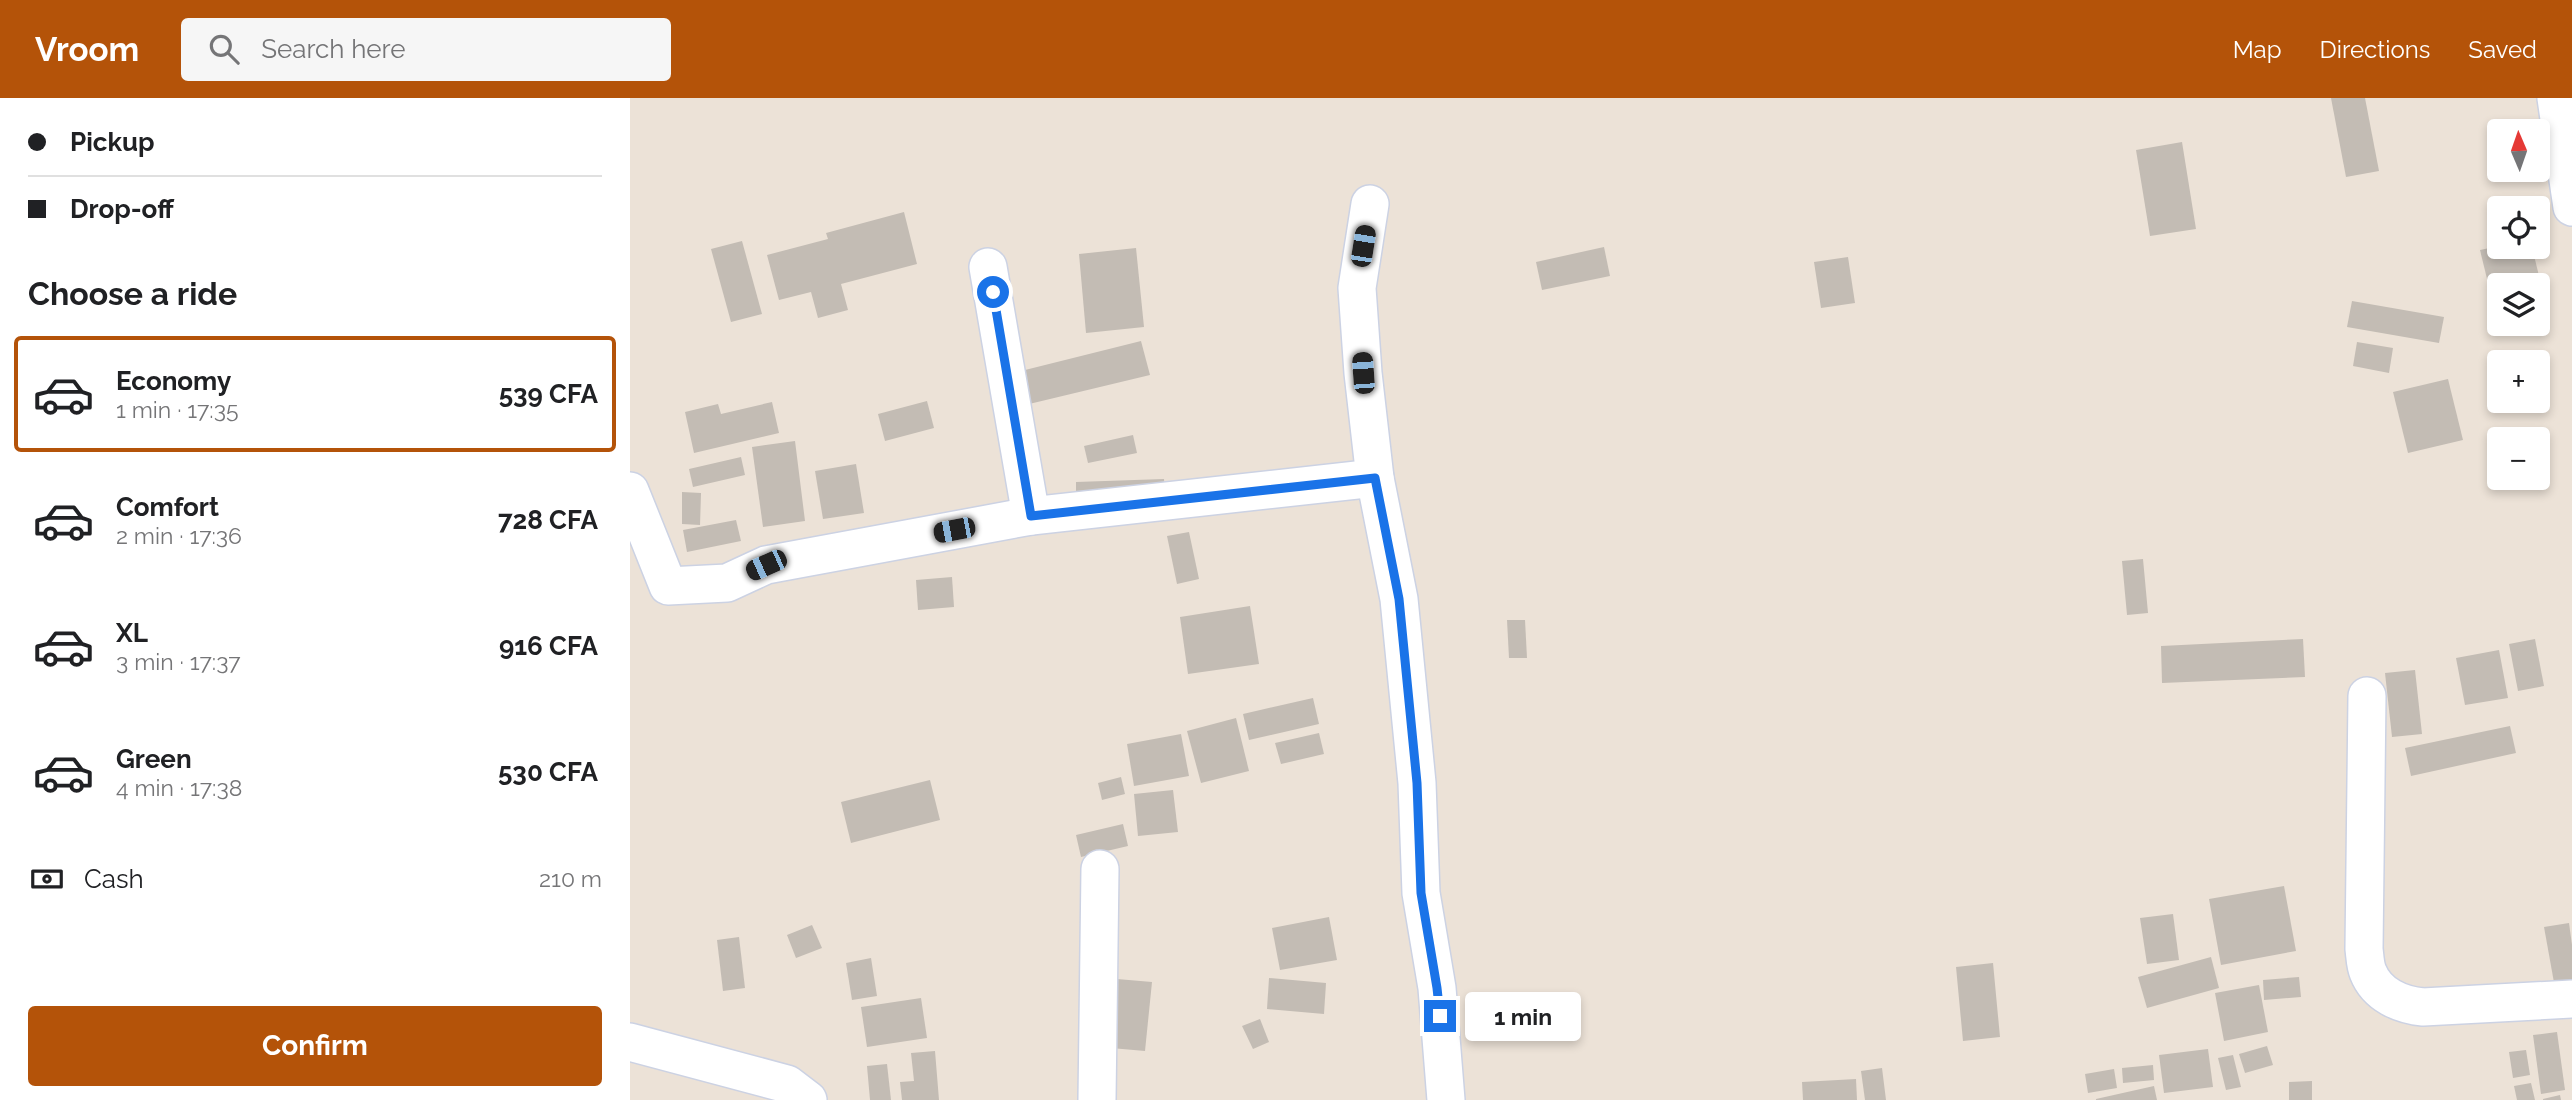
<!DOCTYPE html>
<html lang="en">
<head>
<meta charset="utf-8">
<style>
  :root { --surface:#fff; --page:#f6f6f6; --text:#202124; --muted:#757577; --line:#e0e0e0; --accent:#b45309 }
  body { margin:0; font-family:Raleway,sans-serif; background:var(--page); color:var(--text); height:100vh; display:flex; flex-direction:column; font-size:26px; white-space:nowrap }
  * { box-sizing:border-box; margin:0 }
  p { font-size:23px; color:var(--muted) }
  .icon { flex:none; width:38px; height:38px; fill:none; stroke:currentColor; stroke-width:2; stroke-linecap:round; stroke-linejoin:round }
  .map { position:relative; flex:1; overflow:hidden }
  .drawer { display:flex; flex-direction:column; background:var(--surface); width:630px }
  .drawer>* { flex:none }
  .guide { display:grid; align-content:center; height:154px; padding:0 28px; background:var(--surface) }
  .needle { width:46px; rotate:358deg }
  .tools { position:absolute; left:1857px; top:21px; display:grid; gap:14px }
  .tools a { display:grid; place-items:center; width:63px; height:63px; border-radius:7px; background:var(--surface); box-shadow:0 4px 10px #0003; font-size:35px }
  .end { position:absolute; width:32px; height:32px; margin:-16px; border:9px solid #1a73e8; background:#fff; box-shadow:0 0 0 4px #fff }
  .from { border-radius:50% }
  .bubble { position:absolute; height:49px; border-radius:7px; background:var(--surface); box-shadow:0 4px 10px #0003; font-size:23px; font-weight:700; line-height:49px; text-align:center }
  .car { position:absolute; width:21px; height:42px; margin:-21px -10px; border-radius:9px; box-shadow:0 0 5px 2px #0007; background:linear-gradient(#222 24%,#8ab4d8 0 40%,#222 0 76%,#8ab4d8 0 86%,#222 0) }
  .guide b { display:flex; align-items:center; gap:24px; height:66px; font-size:26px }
  .guide b+b { border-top:2px solid var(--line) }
  .guide i { width:18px; height:18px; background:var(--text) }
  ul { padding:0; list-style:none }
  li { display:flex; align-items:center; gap:21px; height:116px; margin:0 14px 10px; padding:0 14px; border:4px solid transparent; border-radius:7px }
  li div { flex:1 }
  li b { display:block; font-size:26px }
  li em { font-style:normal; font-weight:700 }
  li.on { border-color:var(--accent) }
  li>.icon { width:63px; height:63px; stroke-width:1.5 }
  h2 { padding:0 28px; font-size:32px; line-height:84px }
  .pay { display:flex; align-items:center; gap:18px; height:77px; padding:0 28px; font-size:26px }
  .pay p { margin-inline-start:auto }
  .action { display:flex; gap:14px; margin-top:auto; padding:14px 28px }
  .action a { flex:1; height:80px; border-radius:7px; background:var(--accent); color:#fff; font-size:28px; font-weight:700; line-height:80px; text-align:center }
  header { display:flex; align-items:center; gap:42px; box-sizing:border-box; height:98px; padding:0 35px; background:var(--accent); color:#fff }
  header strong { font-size:33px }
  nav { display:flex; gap:38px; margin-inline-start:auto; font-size:24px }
  .search { width:490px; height:63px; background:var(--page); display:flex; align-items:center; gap:18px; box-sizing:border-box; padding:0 24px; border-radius:7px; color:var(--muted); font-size:26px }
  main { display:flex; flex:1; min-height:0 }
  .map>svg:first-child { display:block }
  .building { fill:#c3bcb4 }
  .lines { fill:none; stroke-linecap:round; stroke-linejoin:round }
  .street-casing { stroke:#ccd2e3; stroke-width:40 }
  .street { stroke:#fff; stroke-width:37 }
  .route { stroke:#1a73e8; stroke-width:9 }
</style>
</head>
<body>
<header>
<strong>Vroom</strong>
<div class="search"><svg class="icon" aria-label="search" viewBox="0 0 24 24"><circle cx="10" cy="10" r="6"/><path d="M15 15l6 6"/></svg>Search here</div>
<nav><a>Map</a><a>Directions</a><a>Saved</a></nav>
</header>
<main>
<section class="drawer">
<div class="guide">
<b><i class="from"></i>Pickup</b>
<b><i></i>Drop-off</b>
</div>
<h2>Choose a ride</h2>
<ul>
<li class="on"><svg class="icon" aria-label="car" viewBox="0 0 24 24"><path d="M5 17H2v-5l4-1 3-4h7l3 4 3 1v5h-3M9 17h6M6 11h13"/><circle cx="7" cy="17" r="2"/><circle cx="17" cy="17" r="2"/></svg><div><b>Economy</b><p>1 min · 17:35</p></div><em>539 CFA</em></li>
<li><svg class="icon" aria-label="car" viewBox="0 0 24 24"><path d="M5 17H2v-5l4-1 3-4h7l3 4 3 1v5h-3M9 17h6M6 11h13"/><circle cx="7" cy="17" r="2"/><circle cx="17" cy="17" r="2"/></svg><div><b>Comfort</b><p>2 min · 17:36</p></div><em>728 CFA</em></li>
<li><svg class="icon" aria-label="car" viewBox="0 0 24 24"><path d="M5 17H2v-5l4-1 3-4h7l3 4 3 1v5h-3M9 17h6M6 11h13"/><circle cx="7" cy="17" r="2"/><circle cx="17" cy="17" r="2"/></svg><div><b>XL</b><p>3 min · 17:37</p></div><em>916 CFA</em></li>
<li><svg class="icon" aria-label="car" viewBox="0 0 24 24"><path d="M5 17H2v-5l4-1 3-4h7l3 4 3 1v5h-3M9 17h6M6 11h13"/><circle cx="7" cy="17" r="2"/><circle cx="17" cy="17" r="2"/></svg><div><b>Green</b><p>4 min · 17:38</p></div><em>530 CFA</em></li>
</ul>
<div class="pay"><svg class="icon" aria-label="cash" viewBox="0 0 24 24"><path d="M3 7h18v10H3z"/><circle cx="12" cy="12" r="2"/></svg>Cash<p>210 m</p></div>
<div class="action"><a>Confirm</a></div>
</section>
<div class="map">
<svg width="1942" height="1002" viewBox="0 0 1942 1002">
  <rect width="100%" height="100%" fill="#ece2d7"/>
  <g class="building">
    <polygon points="1701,0 1735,0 1749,73 1716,79"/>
    <polygon points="1552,44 1566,131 1520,138 1506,52"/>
    <polygon points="274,114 287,166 211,186 218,212 188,220 181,194 149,202 137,157 198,141 196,135"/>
    <polygon points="112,143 132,216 101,224 81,151"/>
    <polygon points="1869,148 1902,149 1909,178 1859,189 1850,152"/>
    <polygon points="974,149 980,178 912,192 906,164"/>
    <polygon points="506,150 514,229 456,235 449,156"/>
    <polygon points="1218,159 1225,205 1191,210 1184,164"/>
    <polygon points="1722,203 1814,219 1809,245 1717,229"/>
    <polygon points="511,243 520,277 395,307 387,274"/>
    <polygon points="1727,244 1763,250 1759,275 1723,268"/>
    <polygon points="1818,281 1833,342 1778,355 1763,294"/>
    <polygon points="297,303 304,330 255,343 248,316"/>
    <polygon points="142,304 149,335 64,355 55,314 88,306 91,316"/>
    <polygon points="503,337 507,355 458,365 454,348"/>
    <polygon points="165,343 175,423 133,429 122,349"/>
    <polygon points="111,359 115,377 63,389 59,371"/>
    <polygon points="226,366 234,415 193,421 185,373"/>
    <polygon points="534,381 535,397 446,402 446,384"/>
    <polygon points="52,394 71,395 70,427 52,426"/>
    <polygon points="106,422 111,443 57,454 53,432"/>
    <polygon points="559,434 569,481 547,486 537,438"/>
    <polygon points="1513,461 1518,515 1497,517 1492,463"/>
    <polygon points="322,479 324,509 288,512 286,482"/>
    <polygon points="620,508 629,566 558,576 550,519"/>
    <polygon points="877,522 895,522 897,560 879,560"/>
    <polygon points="1673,541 1675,579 1532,585 1531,548"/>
    <polygon points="1905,541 1914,588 1888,593 1879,546"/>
    <polygon points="1869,552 1878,600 1835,607 1826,560"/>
    <polygon points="1785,572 1792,636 1762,639 1755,575"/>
    <polygon points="683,600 689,626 619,642 613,616"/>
    <polygon points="606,620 619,673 571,685 557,633"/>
    <polygon points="1880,628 1886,655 1781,678 1775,650"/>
    <polygon points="689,635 694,656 651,666 645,645"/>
    <polygon points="551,636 559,678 504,688 497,646"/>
    <polygon points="491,679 495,696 472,702 468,685"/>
    <polygon points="300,682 310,722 221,745 211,704"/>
    <polygon points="543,692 548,734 508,738 504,696"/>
    <polygon points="493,726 498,748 451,759 446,737"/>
    <polygon points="1654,788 1666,853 1591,867 1579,801"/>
    <polygon points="1543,816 1549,862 1517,866 1510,820"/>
    <polygon points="699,819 707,862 650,872 642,830"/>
    <polygon points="1939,825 1942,847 1942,887 1925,890 1914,829"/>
    <polygon points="182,827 192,850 166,860 157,837"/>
    <polygon points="109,839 115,890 93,893 87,842"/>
    <polygon points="1581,859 1589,890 1517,910 1508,879"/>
    <polygon points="241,860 247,898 222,902 216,865"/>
    <polygon points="1363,865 1370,939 1333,943 1326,869"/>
    <polygon points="1669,879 1671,899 1634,902 1633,882"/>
    <polygon points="639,880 696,885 694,916 637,911"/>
    <polygon points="487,881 522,884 515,953 481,950"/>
    <polygon points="1629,887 1638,934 1594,943 1585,895"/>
    <polygon points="291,900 297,940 237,949 231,909"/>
    <polygon points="630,921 639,944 623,951 612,928"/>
    <polygon points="1927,934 1935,992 1911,996 1903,937"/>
    <polygon points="1637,948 1643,967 1615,975 1609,956"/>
    <polygon points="1578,951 1583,989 1534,995 1529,957"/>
    <polygon points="1896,952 1900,977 1883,980 1879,954"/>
    <polygon points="305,953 309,1002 272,1002 270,984 284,983 281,955"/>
    <polygon points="1603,957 1611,989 1596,992 1588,960"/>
    <polygon points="257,966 261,1002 240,1002 237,968"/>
    <polygon points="1523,967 1524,982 1493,985 1492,970"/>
    <polygon points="1252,970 1256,1002 1235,1002 1231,973"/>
    <polygon points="1484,971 1487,990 1458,995 1455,976"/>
    <polygon points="1226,981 1227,1002 1173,1002 1172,984"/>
    <polygon points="1682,983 1682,1002 1659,1002 1659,984"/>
    <polygon points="1901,985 1905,1002 1887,1002 1884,988"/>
    <polygon points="1524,988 1527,1002 1466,1002 1466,1001"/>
    <polygon points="1930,997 1931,1002 1913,1002 1913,1001"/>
  </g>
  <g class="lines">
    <g class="street-casing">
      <g id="street">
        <polyline points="1926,0 1942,109"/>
        <polyline points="740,106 727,190 733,275 745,380 769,501 787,685 791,795 807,890 816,1002"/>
        <polyline points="358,169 401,418 745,380"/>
        <polyline points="0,393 38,488 97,485 136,467 401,418"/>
        <path d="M1737 598 1734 851C1735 858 1735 867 1738 874 1747 897 1771 907 1793 909L1942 901"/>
        <polyline points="0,944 157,986 178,1002"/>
        <polyline points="467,1002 470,771"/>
      </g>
    </g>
    <use href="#street" class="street"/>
  </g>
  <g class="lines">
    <polyline class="route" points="363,194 401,418 745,380 769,501 787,685 791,795 807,890 810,918"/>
  </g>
</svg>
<div class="tools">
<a><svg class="needle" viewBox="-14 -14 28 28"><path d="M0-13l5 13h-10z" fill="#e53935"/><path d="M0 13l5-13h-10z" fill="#757577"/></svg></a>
<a><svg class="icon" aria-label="locate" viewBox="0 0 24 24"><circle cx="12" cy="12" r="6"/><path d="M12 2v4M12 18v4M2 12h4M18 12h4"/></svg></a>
<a><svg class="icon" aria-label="layers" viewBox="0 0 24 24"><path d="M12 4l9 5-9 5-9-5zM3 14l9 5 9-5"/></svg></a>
<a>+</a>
<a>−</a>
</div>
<i class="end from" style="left:363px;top:194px"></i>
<i class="end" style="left:810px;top:918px"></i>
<div class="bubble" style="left:835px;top:894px;width:116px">1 min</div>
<i class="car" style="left:733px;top:148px;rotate:9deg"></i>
<i class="car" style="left:733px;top:275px;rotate:356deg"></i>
<i class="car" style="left:324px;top:432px;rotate:259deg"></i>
<i class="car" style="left:136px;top:467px;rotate:246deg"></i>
</div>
</main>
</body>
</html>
